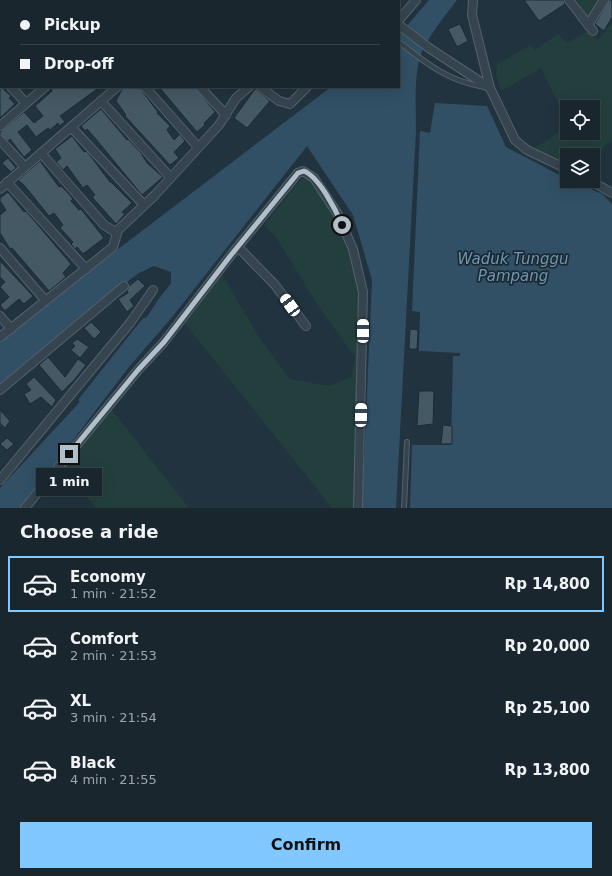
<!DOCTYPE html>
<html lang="en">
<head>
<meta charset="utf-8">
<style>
  :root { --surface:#19262e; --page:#222e36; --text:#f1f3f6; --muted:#9fa5aa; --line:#37434a; --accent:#80c8ff }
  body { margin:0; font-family:"DejaVu Sans",sans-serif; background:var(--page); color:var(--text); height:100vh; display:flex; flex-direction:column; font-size:15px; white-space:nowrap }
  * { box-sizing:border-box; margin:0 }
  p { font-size:13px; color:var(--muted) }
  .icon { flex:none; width:22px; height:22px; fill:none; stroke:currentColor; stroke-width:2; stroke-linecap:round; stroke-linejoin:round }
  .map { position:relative; height:508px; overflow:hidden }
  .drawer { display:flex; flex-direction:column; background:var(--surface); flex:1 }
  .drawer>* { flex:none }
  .banner { position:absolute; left:0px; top:0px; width:400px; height:88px; box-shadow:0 4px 16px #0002,0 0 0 1px var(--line); display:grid; align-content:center; height:88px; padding:0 20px; background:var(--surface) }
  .buttons { position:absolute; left:560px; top:100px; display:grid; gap:8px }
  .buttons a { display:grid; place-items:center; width:40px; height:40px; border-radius:0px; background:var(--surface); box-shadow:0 4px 16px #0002,0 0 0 1px var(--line); font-size:20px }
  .end { position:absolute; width:18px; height:18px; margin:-9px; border:5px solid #b1bfca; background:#111; box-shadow:0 0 0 2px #111 }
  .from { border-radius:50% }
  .bubble { position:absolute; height:28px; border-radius:0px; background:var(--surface); box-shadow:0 4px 16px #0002,0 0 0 1px var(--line); font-size:13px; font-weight:600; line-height:28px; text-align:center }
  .car { position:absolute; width:12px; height:24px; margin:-12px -6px; border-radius:5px; box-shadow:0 0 3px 1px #0007; background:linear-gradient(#fff 24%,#345 0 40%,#fff 0 76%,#345 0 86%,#fff 0) }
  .banner b { display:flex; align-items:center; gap:14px; height:38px; font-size:15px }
  .banner b+b { border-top:1px solid var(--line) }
  .banner i { width:10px; height:10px; background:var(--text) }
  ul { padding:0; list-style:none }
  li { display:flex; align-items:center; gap:12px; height:56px; margin:0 8px 6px; padding:0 12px; border:2px solid transparent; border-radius:0px }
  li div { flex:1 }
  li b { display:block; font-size:15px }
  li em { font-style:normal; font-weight:600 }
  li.active { border-color:var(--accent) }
  li>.icon { width:36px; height:36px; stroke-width:1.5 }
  h2 { padding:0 20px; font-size:18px; line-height:48px }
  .primary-button { display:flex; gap:8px; margin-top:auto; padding:8px 20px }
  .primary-button a { flex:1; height:46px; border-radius:0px; background:var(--accent); color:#111; font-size:16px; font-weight:600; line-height:46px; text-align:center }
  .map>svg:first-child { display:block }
  .green { fill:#233f3d }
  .water { fill:#315065 }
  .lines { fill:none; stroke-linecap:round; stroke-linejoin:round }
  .canal { stroke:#315065; stroke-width:8 }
  .building { fill:#455965; stroke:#1c2b35 }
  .lane-casing { stroke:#53626c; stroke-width:6 }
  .street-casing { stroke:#53626c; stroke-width:10 }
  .lane { stroke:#35444e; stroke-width:4 }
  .street { stroke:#35444e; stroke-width:8 }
  .route { stroke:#b1bfca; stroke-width:5 }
  .labels { text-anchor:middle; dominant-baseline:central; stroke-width:3.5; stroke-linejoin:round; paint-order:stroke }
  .water-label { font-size:15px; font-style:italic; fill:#6f96b0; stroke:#1a2933 }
</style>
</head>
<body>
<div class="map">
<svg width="612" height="508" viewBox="0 0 612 508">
  <rect width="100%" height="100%" fill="#21333e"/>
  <g class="green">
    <polygon points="576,0 600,0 589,18"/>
    <polygon points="612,23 612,140 593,157 593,155 567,155 567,163 535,148 567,127 567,133 593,133 593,107 567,107 567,114 560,106 541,68 501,91 496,75 497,64 531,45 535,50 558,34 567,43 586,32 598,40"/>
    <polygon points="305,175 315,180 352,255 360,302 360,358 354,508 332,508 184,322 222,274 258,336 290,379 329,386 351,377 355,357 319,307 276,237 264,225"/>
    <polygon points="111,409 189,508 96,508 61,466"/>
  </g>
  <g class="water">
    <path d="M429 0H457C446 14 423 43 419 60 414 83 416 108 416 131L396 508H362L372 280 353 215 307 146 173 316 129 367 21 508H0V488L117 362 158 300 171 283V272L154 266 139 273 87 311 0 387V339L331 87H399V35Z"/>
    <polygon points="435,103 487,106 506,147 567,179 567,181 572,181 602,194 612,204 612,508 410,508 412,445 451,445 453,356 460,356 460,353 419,351 420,312 412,311 420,131 430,133"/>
  </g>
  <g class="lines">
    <polyline class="canal" points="83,400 145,322"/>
  </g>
  <g class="building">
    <polygon points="524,0 564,0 565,4 539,21"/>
    <polygon points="609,0 612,0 612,17 604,31 595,24"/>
    <polygon points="460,24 468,41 457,47 448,29"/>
    <polygon points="0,86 11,96 9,98 15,104 0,118"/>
    <polygon points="50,87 100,87 60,116 65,122 59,126 58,123 50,130 48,128 36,137 27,125 18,132 32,150 24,157 10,139 8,141 0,135 0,132 24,112 34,123 43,116 35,106 52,91"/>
    <polygon points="123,87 139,87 158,112 157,113 170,126 167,130 174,140 180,134 185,141 174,152 179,158 170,165 125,116 126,115 116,101"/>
    <polygon points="159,87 195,87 215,112 204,123 205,125 197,132"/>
    <polygon points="255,89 270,101 247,128 234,118"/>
    <polygon points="101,109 127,140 128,139 141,153 147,163 163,177 142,195 95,138 87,129 85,131 81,126"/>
    <polygon points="72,136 84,152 86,151 89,154 110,182 111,182 132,203 122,212 125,214 116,224 92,197 95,195 87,185 83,188 67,166 63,170 56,162 61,158 55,149"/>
    <polygon points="8,158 16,168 11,172 2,163"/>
    <polygon points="40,161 59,187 61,186 69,194 73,199 71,201 79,210 81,209 104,238 83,254 77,247 75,249 71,244 73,242 60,228 63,225 54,213 49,216 24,185 18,180"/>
    <polygon points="8,192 24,212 26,211 71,264 63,273 66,277 49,291 12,248 10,249 0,233 0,215 6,210 0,201 0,198"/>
    <polygon points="0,261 33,296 24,304 19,299 5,311 0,305 9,297 0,287 5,282 0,277"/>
    <polygon points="138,279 145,286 130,300 134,306 127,312 118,299 128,293 127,291 129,286"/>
    <polygon points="91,322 101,332 94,339 84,328"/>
    <polygon points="410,329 418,330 417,349 409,349"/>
    <polygon points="77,339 89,347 80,358 71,350 75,346 72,343"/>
    <polygon points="48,357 65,377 78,359 86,365 74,380 62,392 39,365"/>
    <polygon points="34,377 56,400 52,407 41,397 30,404 24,394 31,390 26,384"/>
    <polygon points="419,391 434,391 433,424 417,426"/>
    <polygon points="0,410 10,421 5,428 0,423"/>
    <polygon points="443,425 452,426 452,444 441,444"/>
    <polygon points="7,438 14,444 7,450 0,444"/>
  </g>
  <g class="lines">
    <g class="lane-casing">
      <g id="lane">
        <path d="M399 42C427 64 448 81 484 87"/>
        <polyline points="404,508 407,442"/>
      </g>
    </g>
    <g class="street-casing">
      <g id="street">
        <polyline points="113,0 114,1"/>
        <polyline points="366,0 367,1"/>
        <polyline points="473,0 472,15 490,88 515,140 527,150 567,169"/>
        <polyline points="569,0 593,31"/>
        <polyline points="16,1 16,0"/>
        <polyline points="76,1 77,0"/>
        <polyline points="127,1 127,0"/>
        <polyline points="186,1 186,0"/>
        <polyline points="242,1 243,0"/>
        <polyline points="304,1 305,0"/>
        <polyline points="320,1 321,0"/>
        <polyline points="0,11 1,12"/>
        <polyline points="399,20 416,0"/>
        <polyline points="399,25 429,48 490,88"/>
        <polyline points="588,25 604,0"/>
        <polyline points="0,73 1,75"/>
        <polyline points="11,87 26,103"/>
        <polyline points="145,87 198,147"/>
        <polyline points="200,87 226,115"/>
        <polyline points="260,87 279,101 290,104 307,87"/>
        <polyline points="101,101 170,177"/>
        <polyline points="0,126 45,87"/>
        <polyline points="71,127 144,205"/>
        <polyline points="0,140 25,167"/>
        <polyline points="41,153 104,225 117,233"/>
        <polyline points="591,181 612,193"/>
        <polyline points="7,182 86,269"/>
        <polyline points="0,189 117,87"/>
        <polyline points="238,247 275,285 306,326"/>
        <polyline points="0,248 45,300"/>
        <polyline points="0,316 11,329"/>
        <polyline points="0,337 113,247 118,230 155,195 219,125 236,98 249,87"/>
        <polyline points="0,390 124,286"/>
        <polyline points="0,480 130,323 153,290"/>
        <polyline points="25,508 138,370 164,342 231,255 298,173 303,171 314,178 337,213 353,249 363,292 358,508"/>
      </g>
    </g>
    <use href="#lane" class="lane"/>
    <use href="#street" class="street"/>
  </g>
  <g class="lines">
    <path class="route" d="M69 454 138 370 164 342 231 255 298 173 304 171C319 177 336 210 342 225"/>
  </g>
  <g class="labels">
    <g class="water-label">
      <text x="513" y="259">Waduk Tunggu<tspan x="513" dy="17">Pampang</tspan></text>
    </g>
  </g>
</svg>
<div class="buttons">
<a><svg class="icon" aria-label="locate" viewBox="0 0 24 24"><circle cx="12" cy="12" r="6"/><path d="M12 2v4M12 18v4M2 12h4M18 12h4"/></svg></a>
<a><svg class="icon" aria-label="layers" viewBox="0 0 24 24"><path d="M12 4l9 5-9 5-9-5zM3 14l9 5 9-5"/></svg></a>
</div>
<i class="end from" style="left:342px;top:225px"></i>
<i class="end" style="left:69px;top:454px"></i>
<div class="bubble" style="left:36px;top:468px;width:66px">1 min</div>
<i class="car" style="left:290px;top:305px;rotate:324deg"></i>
<i class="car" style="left:363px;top:331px;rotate:0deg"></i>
<i class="car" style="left:361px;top:415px;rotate:1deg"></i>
<div class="banner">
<b><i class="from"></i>Pickup</b>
<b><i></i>Drop-off</b>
</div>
</div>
<section class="drawer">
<h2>Choose a ride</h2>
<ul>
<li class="active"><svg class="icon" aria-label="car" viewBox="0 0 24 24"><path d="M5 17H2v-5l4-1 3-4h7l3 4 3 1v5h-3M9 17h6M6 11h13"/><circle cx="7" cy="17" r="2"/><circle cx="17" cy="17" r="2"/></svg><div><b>Economy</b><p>1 min · 21:52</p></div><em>Rp 14,800</em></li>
<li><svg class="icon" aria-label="car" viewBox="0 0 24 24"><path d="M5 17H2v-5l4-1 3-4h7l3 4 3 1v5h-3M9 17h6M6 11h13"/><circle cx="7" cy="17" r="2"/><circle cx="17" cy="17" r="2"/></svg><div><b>Comfort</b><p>2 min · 21:53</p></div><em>Rp 20,000</em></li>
<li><svg class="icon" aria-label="car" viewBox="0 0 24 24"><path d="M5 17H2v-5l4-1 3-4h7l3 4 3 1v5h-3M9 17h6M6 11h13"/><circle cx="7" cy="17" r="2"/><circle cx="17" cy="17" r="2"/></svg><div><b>XL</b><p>3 min · 21:54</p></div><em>Rp 25,100</em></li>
<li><svg class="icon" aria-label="car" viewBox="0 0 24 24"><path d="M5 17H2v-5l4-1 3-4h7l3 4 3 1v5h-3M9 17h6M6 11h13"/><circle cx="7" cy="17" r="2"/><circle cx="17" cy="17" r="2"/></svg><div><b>Black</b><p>4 min · 21:55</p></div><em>Rp 13,800</em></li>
</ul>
<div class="primary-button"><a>Confirm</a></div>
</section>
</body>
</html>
